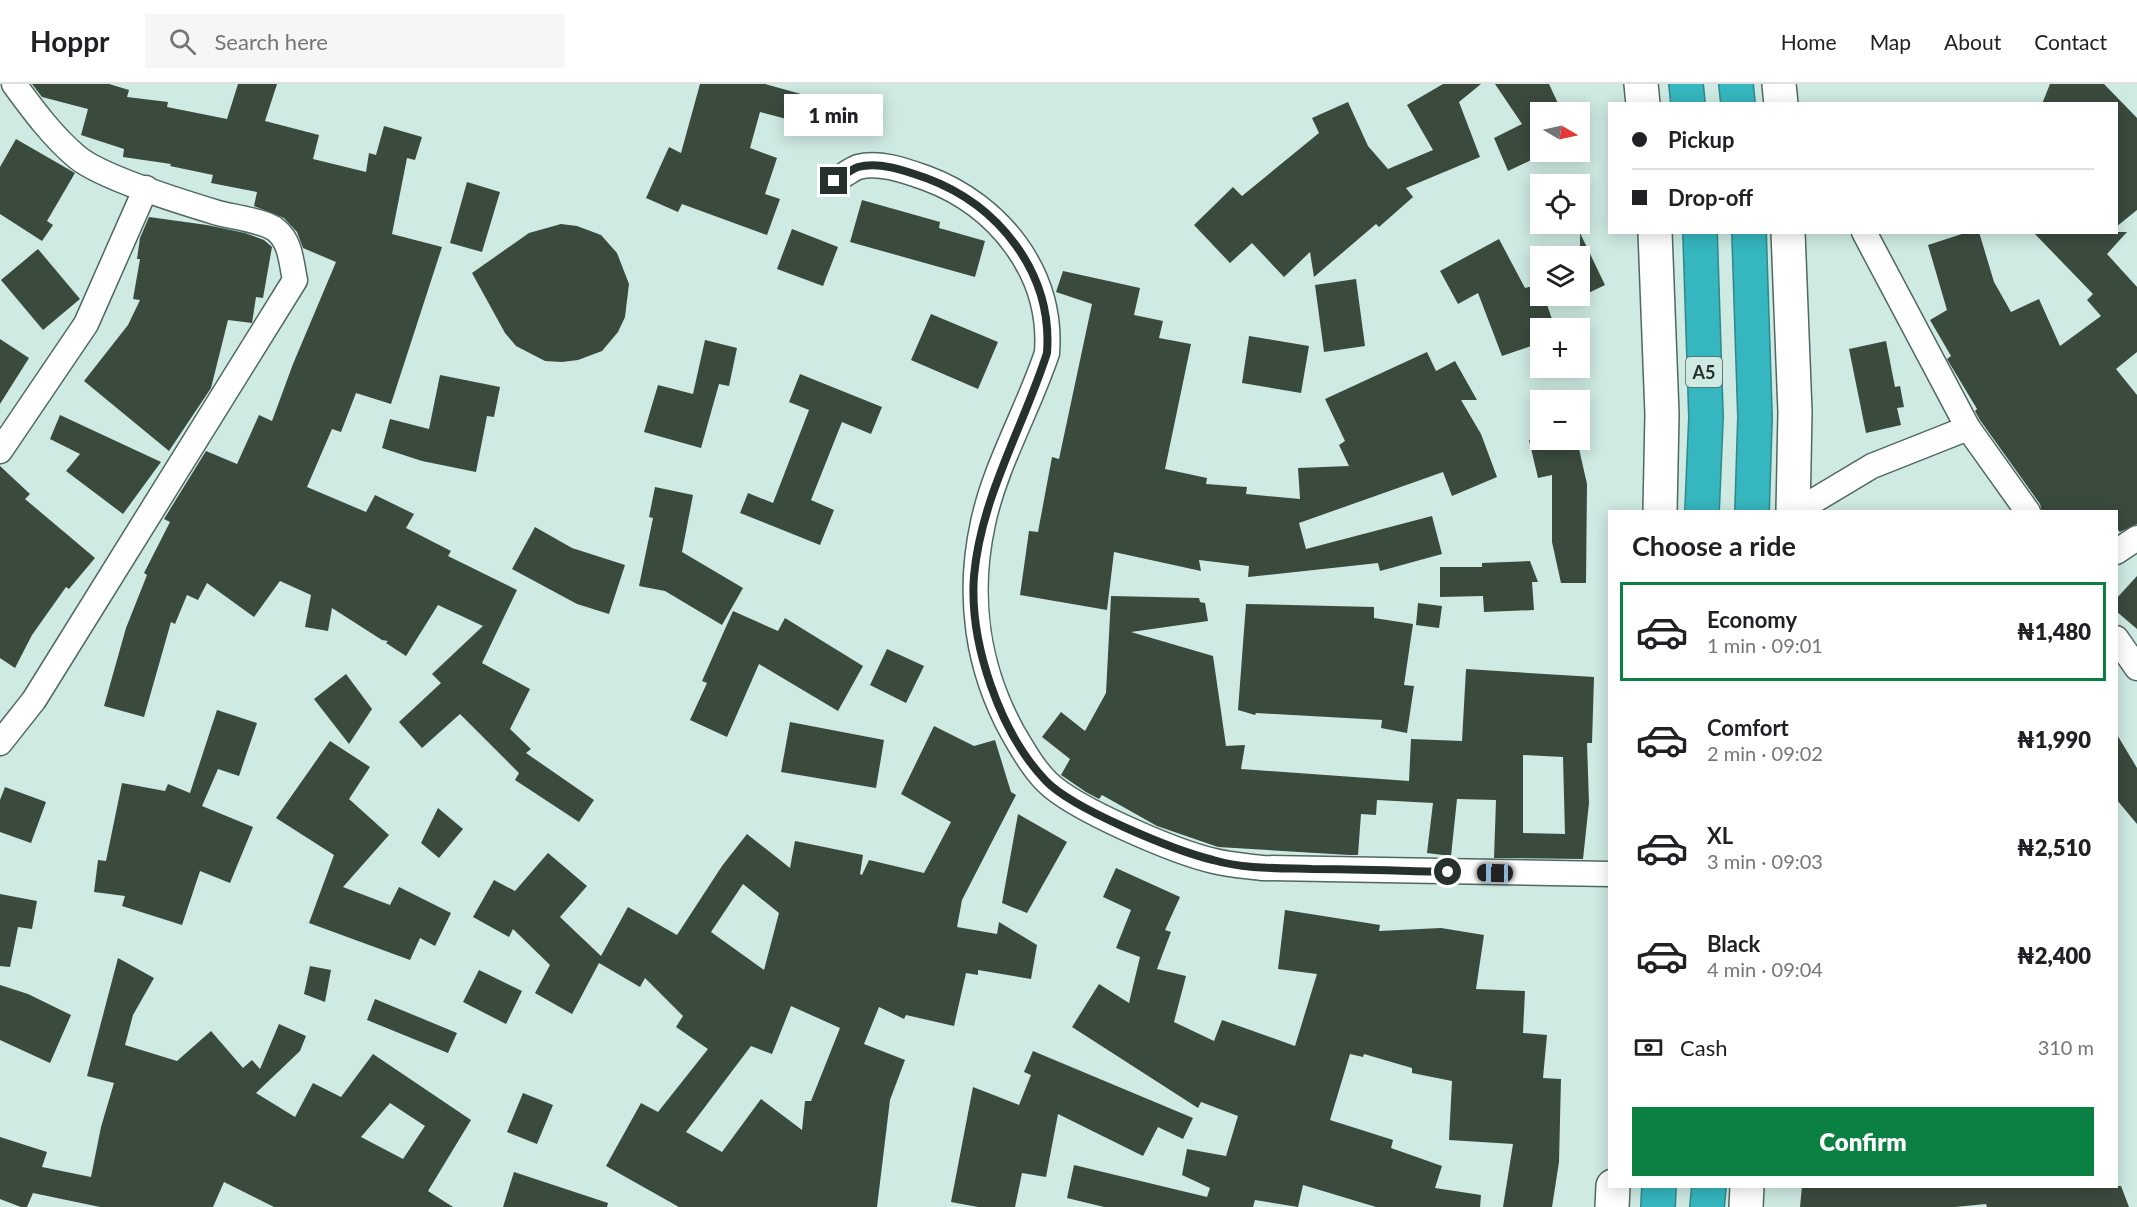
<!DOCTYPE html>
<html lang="en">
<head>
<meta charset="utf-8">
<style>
  :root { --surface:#fff; --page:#f6f6f6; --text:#202124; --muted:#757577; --line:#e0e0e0; --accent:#0b8043 }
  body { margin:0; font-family:Lato,sans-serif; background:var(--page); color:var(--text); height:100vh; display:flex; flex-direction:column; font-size:22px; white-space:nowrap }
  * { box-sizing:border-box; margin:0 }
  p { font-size:20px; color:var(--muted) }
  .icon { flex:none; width:33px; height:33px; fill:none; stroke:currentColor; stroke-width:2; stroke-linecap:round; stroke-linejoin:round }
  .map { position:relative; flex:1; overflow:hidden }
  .side { position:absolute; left:1608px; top:426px; width:510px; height:678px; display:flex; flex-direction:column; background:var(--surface); border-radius:0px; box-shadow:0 3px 15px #0003 }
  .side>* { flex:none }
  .hud { position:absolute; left:1608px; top:18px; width:510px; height:132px; border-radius:0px; box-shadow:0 3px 15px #0003; display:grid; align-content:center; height:132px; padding:0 24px; background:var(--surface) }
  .needle { width:39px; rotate:99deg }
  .tools { position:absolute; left:1530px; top:18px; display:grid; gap:12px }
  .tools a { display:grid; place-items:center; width:60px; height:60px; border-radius:0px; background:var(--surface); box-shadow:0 3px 15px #0003; font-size:30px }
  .end { position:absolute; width:27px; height:27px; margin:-14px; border:8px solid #26312e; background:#fff; box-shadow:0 0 0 3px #fff }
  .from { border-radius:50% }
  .bubble { position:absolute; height:42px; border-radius:0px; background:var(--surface); box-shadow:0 3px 15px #0003; font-size:20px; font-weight:800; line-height:42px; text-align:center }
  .car { position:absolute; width:18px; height:36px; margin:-18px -9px; border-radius:8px; box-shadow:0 0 4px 2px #0007; background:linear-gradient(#222 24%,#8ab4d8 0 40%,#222 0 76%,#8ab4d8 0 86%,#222 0) }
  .hud b { display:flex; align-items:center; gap:21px; height:57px; font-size:22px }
  .hud b+b { border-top:2px solid var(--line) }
  .hud i { width:15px; height:15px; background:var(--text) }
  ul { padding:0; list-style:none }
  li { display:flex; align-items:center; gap:18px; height:99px; margin:0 12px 9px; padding:0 12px; border:3px solid transparent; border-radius:0px }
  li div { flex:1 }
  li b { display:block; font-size:22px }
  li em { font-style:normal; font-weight:800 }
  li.on { border-color:var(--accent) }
  li>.icon { width:54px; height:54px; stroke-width:1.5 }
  h2 { padding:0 24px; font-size:27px; line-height:72px }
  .pay { display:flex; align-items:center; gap:15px; height:66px; padding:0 24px; font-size:22px }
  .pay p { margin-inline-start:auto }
  .primary-button { display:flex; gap:12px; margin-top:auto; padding:12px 24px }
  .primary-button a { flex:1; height:69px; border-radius:0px; background:var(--accent); color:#fff; font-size:24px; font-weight:800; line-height:69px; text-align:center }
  header { display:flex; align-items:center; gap:36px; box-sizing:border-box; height:84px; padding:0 30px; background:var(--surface); border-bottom:2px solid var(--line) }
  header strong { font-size:28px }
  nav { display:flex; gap:33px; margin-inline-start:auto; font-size:21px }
  .search { width:420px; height:54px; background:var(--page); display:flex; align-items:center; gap:15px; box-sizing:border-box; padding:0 21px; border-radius:0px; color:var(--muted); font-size:22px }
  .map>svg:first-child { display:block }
  .building { fill:#3a4b3e; fill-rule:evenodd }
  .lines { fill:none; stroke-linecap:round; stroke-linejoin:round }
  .street-casing { stroke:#4f6861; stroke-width:27 }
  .secondary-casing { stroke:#4f6861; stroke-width:36 }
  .highway-casing { stroke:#30878c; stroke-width:36 }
  .street { stroke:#fff; stroke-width:24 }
  .secondary { stroke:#fff; stroke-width:33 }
  .highway { stroke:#36b6be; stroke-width:33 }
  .route { stroke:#26312e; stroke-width:8 }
  .labels { text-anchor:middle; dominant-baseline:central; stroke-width:6; stroke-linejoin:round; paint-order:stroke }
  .shield { fill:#ceeae2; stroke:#586864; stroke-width:1.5 }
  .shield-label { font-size:18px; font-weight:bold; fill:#26312e }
</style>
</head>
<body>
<header>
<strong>Hoppr</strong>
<div class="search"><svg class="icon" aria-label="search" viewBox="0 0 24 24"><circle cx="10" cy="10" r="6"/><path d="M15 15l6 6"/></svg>Search here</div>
<nav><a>Home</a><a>Map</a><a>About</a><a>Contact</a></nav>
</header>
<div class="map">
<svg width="2137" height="1123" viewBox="0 0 2137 1123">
  <rect width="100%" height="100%" fill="#ceeae2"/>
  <g class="building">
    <polygon points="32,0 109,0 129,6 127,13 168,18 167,23 227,35 238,0 277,0 265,37 319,51 313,75 366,88 369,69 376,71 384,42 422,53 415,76 407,74 392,150 442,163 391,320 356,309 341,348 332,345 307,403 366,428 375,411 414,430 406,444 451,467 448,472 517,506 482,579 530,605 510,645 531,665 526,669 594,716 579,738 515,696 519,689 460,630 422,664 399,638 441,599 432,590 483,542 438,521 406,572 386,559 388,557 382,556 332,524 328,547 305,543 311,511 280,497 254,533 207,499 198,516 187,511 175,540 171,538 144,633 104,622 126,544 147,491 144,489 170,438 164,435 206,367 237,380 259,331 272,337 293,280 336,178 303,164 297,148 284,134 254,122 257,108 211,99 213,91 170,82 171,80 123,73 124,65 81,51 88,25 42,13"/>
    <polygon points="700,0 765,0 801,10 794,37 760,28 750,64 777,74 765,110 780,115 767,151 682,120 678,128 646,114 669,63 681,69"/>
    <polygon points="1443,0 1481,0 1459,18 1480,73 1406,104 1413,113 1379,143 1376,140 1314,193 1310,168 1284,193 1252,159 1230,179 1194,141 1233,103 1242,112 1319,49 1312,34 1348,18 1368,62 1388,85 1433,66 1407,21"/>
    <polygon points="1495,0 1549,0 1562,28 1540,28 1540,72 1508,87 1494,54 1522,40"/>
    <polygon points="2050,0 2104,0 2137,34 2137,126 2116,143 2116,20 2042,20"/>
    <polygon points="16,55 75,89 47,137 53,141 42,157 0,130 0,83"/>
    <polygon points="467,98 500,108 482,168 450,159"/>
    <polygon points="862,116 940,138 939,144 985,157 975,193 850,158"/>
    <polygon points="149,133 207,141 245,149 264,156 272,163 263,214 256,213 252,239 228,236 211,304 169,367 84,297 128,241 140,216 133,215 140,175 137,175 140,154"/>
    <polygon points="561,140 577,142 601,151 617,169 629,200 625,233 618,248 602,267 578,276 562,278 545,277 516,262 505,249 472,189 529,149"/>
    <polygon points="792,145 838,163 823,202 777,185"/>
    <polygon points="1968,148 1979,148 1994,198 2011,228 2039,215 2060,262 2101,232 2087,216 2093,210 2033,148 2127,148 2107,170 2137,203 2137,268 2116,285 2137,311 2137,440 2120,448 2116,444 2116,428 2042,428 2040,420 1980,336 1975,327 1977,325 1947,275 1951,272 1930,236 1947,226 1928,161"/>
    <polygon points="1580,149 1605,201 1580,213"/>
    <polygon points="1499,155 1525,204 1540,200 1540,212 1544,212 1555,244 1540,244 1540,259 1502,272 1478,209 1458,220 1440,187"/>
    <polygon points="38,165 80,215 43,246 1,196"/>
    <polygon points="1063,187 1140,204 1134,231 1163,237 1159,254 1191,260 1165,385 1207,394 1206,400 1247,403 1246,410 1300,415 1298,384 1349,382 1339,361 1345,357 1325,315 1427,268 1436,287 1455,277 1477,316 1461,316 1481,350 1497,393 1452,412 1443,388 1299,439 1306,465 1432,432 1442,470 1380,487 1378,479 1248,493 1249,482 1199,476 1201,487 1114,468 1107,526 1020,511 1029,447 1038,448 1052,373 1059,375 1092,220 1056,208"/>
    <polygon points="1356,195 1365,262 1324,268 1315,201"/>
    <polygon points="931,230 998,258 978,305 911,276"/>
    <polygon points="1249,252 1309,262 1301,309 1242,299"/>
    <polygon points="0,255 29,274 0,320"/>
    <polygon points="705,256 737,264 729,302 719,300 701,364 644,348 658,301 693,310"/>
    <polygon points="1886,257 1895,303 1900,302 1904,323 1897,324 1901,341 1866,349 1849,265"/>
    <polygon points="800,290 882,323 871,350 842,338 811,416 834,426 820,461 740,429 748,409 773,419 809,326 789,318"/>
    <polygon points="440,291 500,303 494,333 487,332 476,388 422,377 382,364 390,335 429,345"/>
    <polygon points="60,331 161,378 123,430 66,387 80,370 50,355"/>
    <polygon points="1529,356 1577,356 1587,400 1586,499 1561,499 1552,458 1552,391 1538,394"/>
    <polygon points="0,382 30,410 25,415 95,474 69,505 66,503 32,551 15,584 0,574"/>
    <polygon points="655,403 693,411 682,468 743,504 722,541 665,507 639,502 653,434 649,433"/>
    <polygon points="535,443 572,464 625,481 609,530 577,520 512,485"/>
    <polygon points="1530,477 1538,498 1532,498 1534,526 1484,528 1483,512 1440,513 1440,483 1482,483 1482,479"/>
    <polygon points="2137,492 2137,545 2116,527 2116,515"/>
    <path d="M1111 512 1199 514 1200 518 1205 519 1208 537 1131 548 1213 572 1226 662 1245 661 1241 685 1409 697 1411 655 1462 657 1466 585 1594 593 1592 659H1587L1589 719 1583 775 1494 774 1496 716 1457 715 1451 772 1427 769 1433 719 1377 716 1376 731 1361 730 1358 771H1349L1218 763 1157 742 1102 711 1099 715 1086 708 1061 691 1070 675 1042 653 1061 628 1085 647 1106 609ZM1523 671 1563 673 1565 750 1523 749Z"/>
    <polygon points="1418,519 1442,522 1439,544 1416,541"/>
    <polygon points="1246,520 1374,523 1374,534 1413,540 1404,601 1414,602 1407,649 1381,644 1382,636 1256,629 1255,631 1238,626"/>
    <polygon points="733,527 778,547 785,534 863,582 838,627 759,580 727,653 690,636 707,599 702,597"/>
    <polygon points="887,565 924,582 906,619 870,601"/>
    <polygon points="346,590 372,625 349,660 314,615"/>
    <polygon points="217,626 257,639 239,692 218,685 202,722 253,743 230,799 200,787 182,841 122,822 125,812 94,808 98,776 106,777 122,699 165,707 168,700 190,709"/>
    <polygon points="790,638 884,656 876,704 781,688"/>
    <path d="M934 642 974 662 995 656 1011 708 1016 711 962 816 957 843 997 850 999 838 1037 861 1031 895 978 886V891L966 889 954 942 906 931 904 935 879 923 864 960 905 976 890 1016 877 1123H679L606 1082 641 1019 658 1028 708 965 676 943 683 932 645 894 640 903 599 879 572 930 535 909 550 881 513 845 509 853 473 833 494 796 515 807 548 769 587 802 560 833 601 872 628 823 677 851 722 782 747 750 790 784 795 757 863 771 860 790 862 791 869 776 924 789 951 738 901 710ZM743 800 779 829 764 886 711 848ZM791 922 840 944 811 1017H805L802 1046 761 1015 722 1068 686 1048 751 962 772 970Z"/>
    <polygon points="2116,649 2137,684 2137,740 2116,715"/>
    <polygon points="330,657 370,683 349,715 389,751 343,803 390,821 399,803 451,829 435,862 420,854 410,876 309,839 334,771 276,734"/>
    <polygon points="5,703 46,718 31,759 0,748 0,716"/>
    <polygon points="438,724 463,745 439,774 421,759"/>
    <polygon points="1018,730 1067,758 1027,829 1002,819"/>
    <polygon points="1116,784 1180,813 1165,846 1171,848 1157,885 1186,892 1174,938 1214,957 1222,936 1295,962 1317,890 1278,885 1285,826 1380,841 1379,847 1441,844 1484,851 1476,905 1525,907 1523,949 1547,951 1543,994 1561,995 1559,1078 1552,1123 1503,1123 1513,1060 1449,1056 1452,997 1412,989 1412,984 1364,970 1363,973 1350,970 1330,1036 1393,1056 1391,1064 1442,1082 1435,1104 1481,1111 1480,1123 1376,1123 1303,1101 1298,1123 1255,1116 1253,1123 1104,1123 1067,1114 1074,1081 1207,1113 1210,1104 1182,1091 1187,1065 1226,1072 1238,1032 1201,1018 1198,1024 1072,943 1099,900 1129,919 1140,873 1116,864 1131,826 1103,813"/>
    <polygon points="0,810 37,817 32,845 18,843 10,883 0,882"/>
    <path d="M118 874 154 894 133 931 125 961 177 977 211 947 243 984 252 976 260 985 279 940 306 952 300 967 256 1009 295 1033 313 999 341 1013 373 970 471 1036 428 1107 453 1123H274L224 1098 213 1123H100L33 1109 27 1123H21L0 1115V1053L47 1068 42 1083 91 1093 101 1043 114 999 87 992ZM390 1019 425 1042 403 1075 361 1053Z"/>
    <polygon points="310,882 331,886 325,918 304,910"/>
    <polygon points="479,886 522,907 506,940 463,918"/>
    <polygon points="0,901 28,910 71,931 50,979 0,956"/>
    <polygon points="375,915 457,949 448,969 367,936"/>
    <polygon points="1033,967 1193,1034 1183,1055 1158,1043 1143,1072 1058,1030 1046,1093 1022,1089 1015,1123 978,1123 951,1118 973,1003 1019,1021 1031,991 1024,988"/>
    <polygon points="523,1009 553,1021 537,1060 507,1048"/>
    <polygon points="514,1088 608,1119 607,1123 503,1123"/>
    <polygon points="1802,1102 2121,1102 2129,1123 1987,1123 1986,1120 1955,1123 1800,1123"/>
  </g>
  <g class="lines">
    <g class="street-casing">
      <g id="street">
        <path d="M834 97C842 93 850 86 858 83 879 77 906 87 926 94 999 121 1053 189 1047 269 1028 326 995 382 983 439 967 512 977 584 1013 649 1023 666 1033 684 1047 698 1074 725 1175 768 1214 777 1230 781 1247 782 1263 784L1610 790"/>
        <polyline points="1864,148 1968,344 2028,428"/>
        <polyline points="0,367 86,240 146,104"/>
        <polyline points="1795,428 1872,382 1968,344"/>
        <polyline points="2116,468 2137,454"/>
        <polyline points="2116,554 2137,584"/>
        <path d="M0 659 34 616 295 196C291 178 291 158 276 146 265 137 233 133 218 129 185 119 102 94 77 73 53 53 33 26 14 0"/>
      </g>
    </g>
    <g class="secondary-casing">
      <g id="secondary">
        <polyline points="1641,0 1643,20"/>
        <polyline points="1779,0 1781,20"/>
        <polyline points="1655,148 1662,330 1660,428"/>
        <polyline points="1788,148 1795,328 1793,428"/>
        <polyline points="1612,1123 1613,1102"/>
        <polyline points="1746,1123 1747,1102"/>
      </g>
    </g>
    <g class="highway-casing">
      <g id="highway">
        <polyline points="1686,0 1688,20"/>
        <polyline points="1736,0 1738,20"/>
        <polyline points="1700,148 1706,333 1702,428"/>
        <polyline points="1749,148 1755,333 1752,428"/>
        <polyline points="1658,1123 1659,1102"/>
        <polyline points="1707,1123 1709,1102"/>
      </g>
    </g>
    <use href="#street" class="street"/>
    <use href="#secondary" class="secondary"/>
    <use href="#highway" class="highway"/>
  </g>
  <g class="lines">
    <path class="route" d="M834 97C842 93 850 86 858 83 879 77 906 87 926 94 999 121 1053 189 1047 269 1023 344 981 413 974 492 969 559 1000 649 1046 697 1073 725 1173 766 1213 776 1244 785 1279 784 1312 785 1357 785 1402 787 1448 788"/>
  </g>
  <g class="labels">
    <rect class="shield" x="1686" y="273" width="36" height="30" rx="4.5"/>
    <g class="shield-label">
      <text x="1704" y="288">A5</text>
    </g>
  </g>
</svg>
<div class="tools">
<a><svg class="needle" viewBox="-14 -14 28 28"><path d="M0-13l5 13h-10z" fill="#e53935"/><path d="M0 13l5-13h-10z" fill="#757577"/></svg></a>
<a><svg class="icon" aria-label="locate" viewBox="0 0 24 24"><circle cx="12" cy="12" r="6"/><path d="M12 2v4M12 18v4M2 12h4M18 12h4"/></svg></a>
<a><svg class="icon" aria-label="layers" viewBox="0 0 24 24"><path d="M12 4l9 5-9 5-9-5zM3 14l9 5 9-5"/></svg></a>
<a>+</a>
<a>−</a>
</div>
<i class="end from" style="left:1448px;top:788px"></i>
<i class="end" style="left:834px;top:97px"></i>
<div class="bubble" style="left:784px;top:10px;width:99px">1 min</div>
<i class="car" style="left:1495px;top:789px;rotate:271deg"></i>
<div class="hud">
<b><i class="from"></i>Pickup</b>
<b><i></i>Drop-off</b>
</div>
<section class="side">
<h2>Choose a ride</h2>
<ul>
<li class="on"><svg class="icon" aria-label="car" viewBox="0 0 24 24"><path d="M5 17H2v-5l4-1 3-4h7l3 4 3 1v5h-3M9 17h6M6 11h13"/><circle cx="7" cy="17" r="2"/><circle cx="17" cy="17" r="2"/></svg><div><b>Economy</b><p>1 min · 09:01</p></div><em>₦1,480</em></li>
<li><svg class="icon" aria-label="car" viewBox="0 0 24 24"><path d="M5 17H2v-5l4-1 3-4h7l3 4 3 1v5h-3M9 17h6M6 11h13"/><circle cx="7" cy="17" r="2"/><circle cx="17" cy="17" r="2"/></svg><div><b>Comfort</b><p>2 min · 09:02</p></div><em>₦1,990</em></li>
<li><svg class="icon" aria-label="car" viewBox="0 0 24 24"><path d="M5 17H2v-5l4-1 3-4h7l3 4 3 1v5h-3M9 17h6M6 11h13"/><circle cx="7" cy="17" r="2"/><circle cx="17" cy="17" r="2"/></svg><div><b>XL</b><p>3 min · 09:03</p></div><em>₦2,510</em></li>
<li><svg class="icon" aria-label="car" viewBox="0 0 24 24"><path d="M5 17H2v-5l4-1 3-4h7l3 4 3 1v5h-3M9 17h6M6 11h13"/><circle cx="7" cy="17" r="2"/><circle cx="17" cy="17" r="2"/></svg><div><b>Black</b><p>4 min · 09:04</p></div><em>₦2,400</em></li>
</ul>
<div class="pay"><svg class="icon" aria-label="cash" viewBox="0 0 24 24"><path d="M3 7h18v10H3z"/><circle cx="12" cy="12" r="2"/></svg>Cash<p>310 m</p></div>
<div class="primary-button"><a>Confirm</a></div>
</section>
</div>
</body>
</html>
